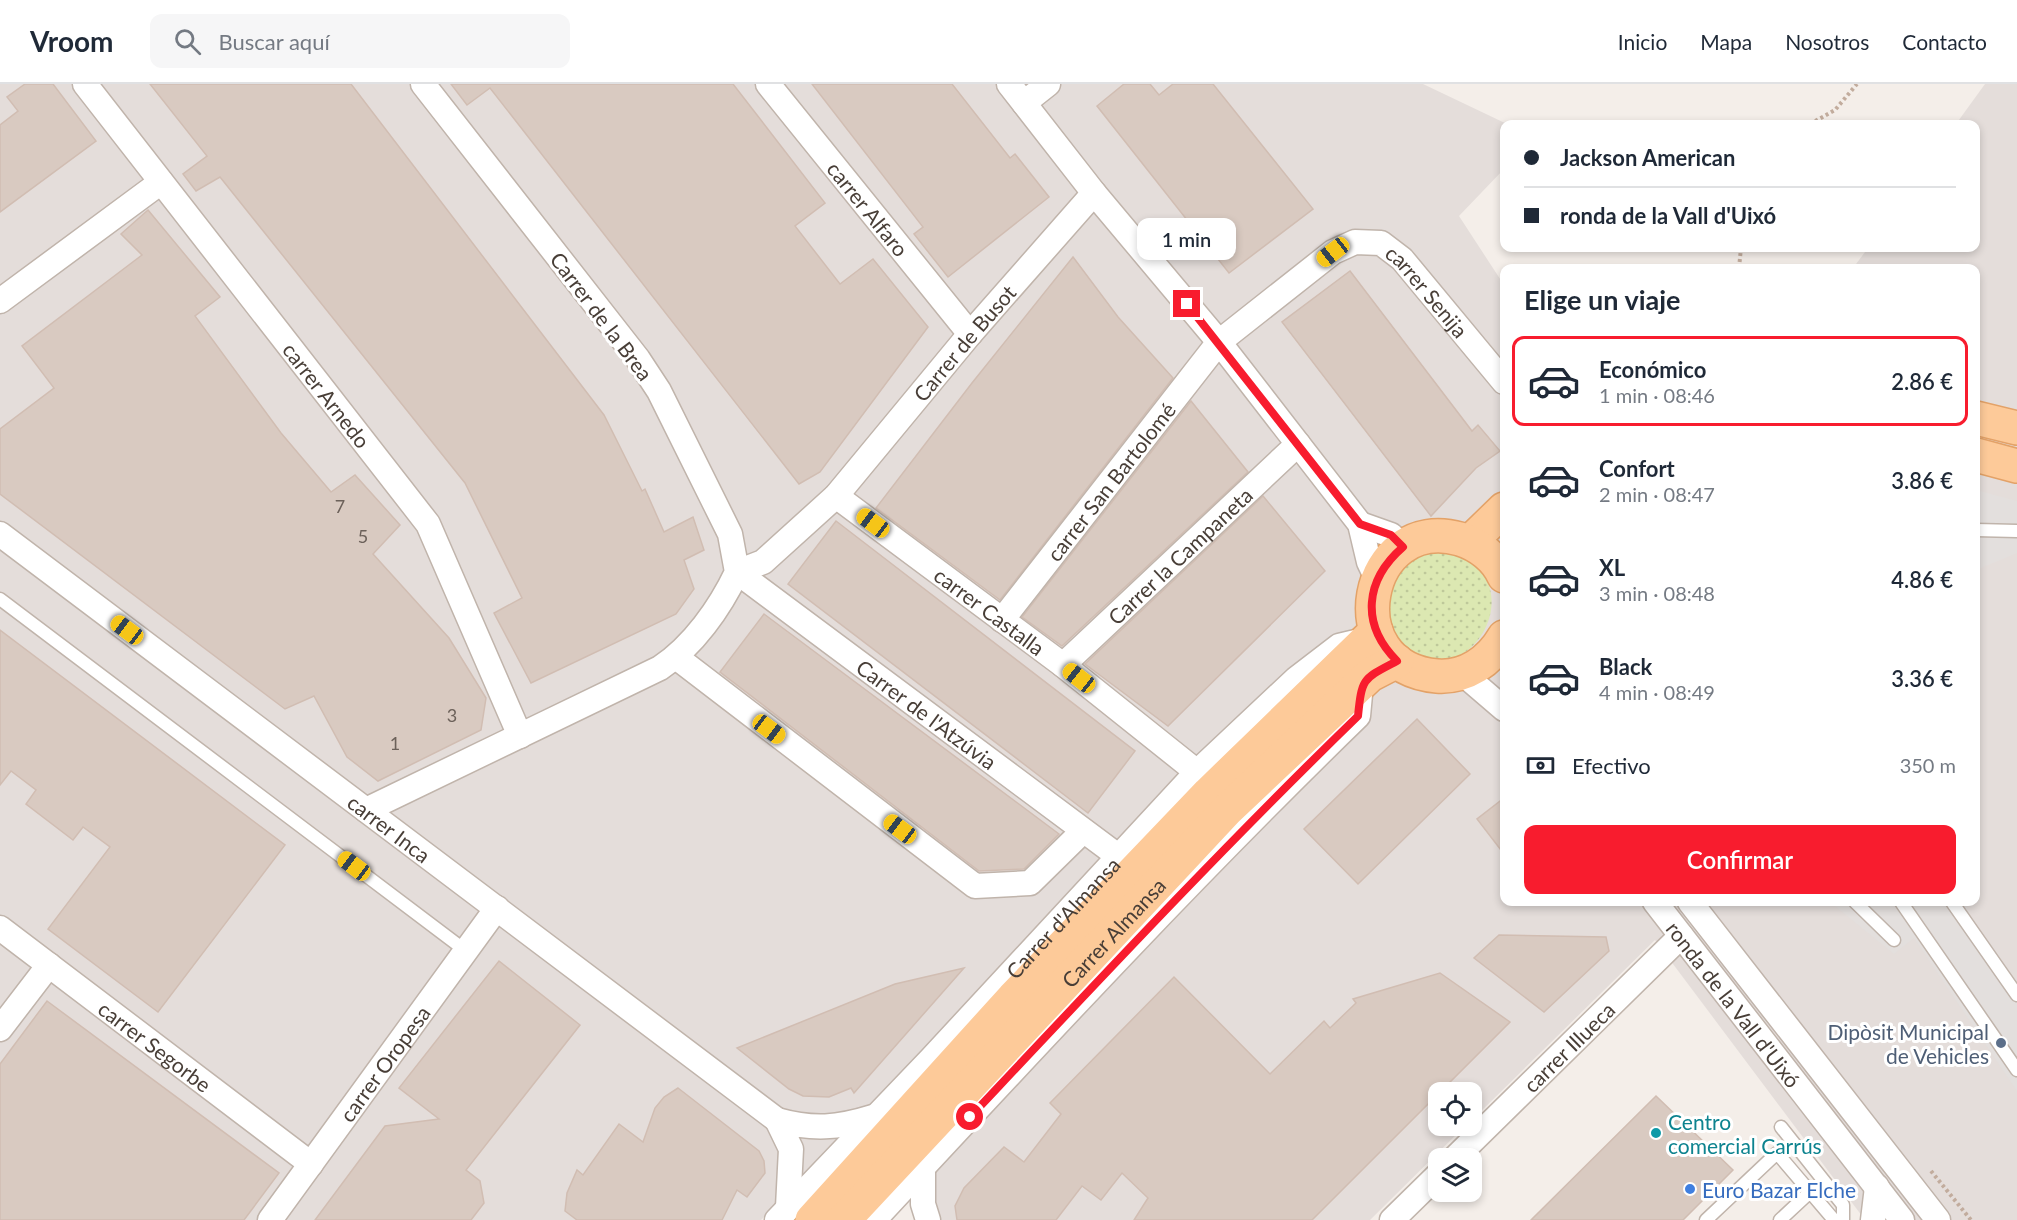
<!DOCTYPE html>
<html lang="es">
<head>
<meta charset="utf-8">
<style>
  :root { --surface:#fff; --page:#f6f6f7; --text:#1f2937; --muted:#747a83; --line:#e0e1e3; --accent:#f81c2e }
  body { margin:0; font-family:Lato,sans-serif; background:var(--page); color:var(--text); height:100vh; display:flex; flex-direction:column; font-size:22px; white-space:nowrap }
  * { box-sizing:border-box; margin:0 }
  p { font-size:20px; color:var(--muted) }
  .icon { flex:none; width:33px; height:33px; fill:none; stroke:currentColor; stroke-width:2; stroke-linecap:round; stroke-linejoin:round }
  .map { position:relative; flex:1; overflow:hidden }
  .sheet { position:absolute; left:1500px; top:180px; width:480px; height:642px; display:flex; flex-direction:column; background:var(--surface); border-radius:12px; box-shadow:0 3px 9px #0003 }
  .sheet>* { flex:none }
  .banner { position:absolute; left:1500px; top:36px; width:480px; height:132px; border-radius:12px; box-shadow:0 3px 9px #0003; display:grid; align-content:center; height:132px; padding:0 24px; background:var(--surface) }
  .controls { position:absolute; left:1428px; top:998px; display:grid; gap:12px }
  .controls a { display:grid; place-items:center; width:54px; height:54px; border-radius:12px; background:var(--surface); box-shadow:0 3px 9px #0003; font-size:30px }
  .end { position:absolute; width:27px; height:27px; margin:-14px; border:8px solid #f81c2e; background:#fff; box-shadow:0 0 0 3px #fff }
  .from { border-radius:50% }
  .bubble { position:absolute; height:42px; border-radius:12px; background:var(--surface); box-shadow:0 3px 9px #0003; font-size:20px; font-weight:600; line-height:42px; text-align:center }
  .car { position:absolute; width:18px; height:36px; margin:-18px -9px; border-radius:8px; box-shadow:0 0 4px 2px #0007; background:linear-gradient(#f5c518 24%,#345 0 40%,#f5c518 0 76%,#345 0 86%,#f5c518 0) }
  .banner b { display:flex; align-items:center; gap:21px; height:57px; font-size:22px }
  .banner b+b { border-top:2px solid var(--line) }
  .banner i { width:15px; height:15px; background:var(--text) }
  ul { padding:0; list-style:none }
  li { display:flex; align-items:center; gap:18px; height:90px; margin:0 12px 9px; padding:0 12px; border:3px solid transparent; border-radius:12px }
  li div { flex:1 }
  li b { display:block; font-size:22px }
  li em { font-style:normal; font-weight:600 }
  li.selected { border-color:var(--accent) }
  li>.icon { width:54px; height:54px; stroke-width:1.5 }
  h2 { padding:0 24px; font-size:27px; line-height:72px }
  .pay { display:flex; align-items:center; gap:15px; height:66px; padding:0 24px; font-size:22px }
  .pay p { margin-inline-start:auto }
  .primary-button { display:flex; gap:12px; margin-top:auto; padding:12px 24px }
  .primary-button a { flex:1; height:69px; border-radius:12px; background:var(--accent); color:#fff; font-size:24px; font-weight:600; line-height:69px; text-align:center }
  header { display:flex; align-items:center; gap:36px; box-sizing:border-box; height:84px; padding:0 30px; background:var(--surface); border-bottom:2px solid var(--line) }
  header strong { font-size:28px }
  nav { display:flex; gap:33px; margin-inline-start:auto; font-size:21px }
  .search { width:420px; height:54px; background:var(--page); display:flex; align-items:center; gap:15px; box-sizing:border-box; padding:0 21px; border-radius:12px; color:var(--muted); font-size:22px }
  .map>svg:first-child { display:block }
  .industrial { fill:#e4ddda }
  .park { fill:url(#park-dots) }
  .parking { fill:#e3dfdd }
  .building { fill:#d9cac1; stroke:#d1bdb2; stroke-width:1.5 }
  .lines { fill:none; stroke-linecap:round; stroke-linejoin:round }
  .service-casing { stroke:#c0b4ab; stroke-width:15 }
  .minor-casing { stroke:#c0b4ab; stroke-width:27 }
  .primary-casing { stroke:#e3a268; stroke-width:36 }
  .path { stroke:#c2ac9d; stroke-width:4; stroke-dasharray:3 3; stroke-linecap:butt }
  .service { stroke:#fff; stroke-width:12 }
  .minor { stroke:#fff; stroke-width:24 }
  .primary { stroke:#fdca99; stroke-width:33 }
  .route { stroke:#f81c2e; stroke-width:8 }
  .service-dot { fill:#5c6f8a; stroke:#fff; stroke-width:2 }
  .culture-dot { fill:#0f9aa8; stroke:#fff; stroke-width:2 }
  .shop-dot { fill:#3f7fe0; stroke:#fff; stroke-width:2 }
  .labels { text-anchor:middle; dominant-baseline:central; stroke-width:6; stroke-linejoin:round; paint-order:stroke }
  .number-label { font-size:18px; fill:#6c615a }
  .street-label { font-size:21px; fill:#483e37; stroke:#fff }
  .service-label { font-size:21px; fill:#4e5e75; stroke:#fff; text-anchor:end }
  .culture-label { font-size:21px; fill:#0d838f; stroke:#fff; text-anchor:start }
  .shop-label { font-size:21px; fill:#366cbe; stroke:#fff; text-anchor:start }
</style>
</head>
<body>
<header>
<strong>Vroom</strong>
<div class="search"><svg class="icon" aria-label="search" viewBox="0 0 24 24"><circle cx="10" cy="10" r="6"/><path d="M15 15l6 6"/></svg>Buscar aquí</div>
<nav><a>Inicio</a><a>Mapa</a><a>Nosotros</a><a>Contacto</a></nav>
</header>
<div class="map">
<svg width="2017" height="1136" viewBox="0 0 2017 1136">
  <defs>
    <pattern id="park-dots" width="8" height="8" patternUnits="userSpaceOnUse" patternTransform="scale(1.5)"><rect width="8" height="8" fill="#dce8b2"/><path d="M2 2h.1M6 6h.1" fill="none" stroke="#bec89a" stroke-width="1.8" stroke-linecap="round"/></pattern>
  </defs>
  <rect width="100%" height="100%" fill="#f4eee9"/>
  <polygon class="industrial" points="0,0 1423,0 1507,40 1504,40 1504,85 1459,132 1504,201 1504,818 1976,818 1976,184 1853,184 1868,164 1976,164 1976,40 1956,40 1985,0 2017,0 2017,1136 1865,1136 1655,856 1472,1036 1472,1008 1438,1008 1438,1041 1466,1041 1370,1136 937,1136 836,1058 761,1136 0,1136"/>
  <path class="park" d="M1432 466C1442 468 1458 469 1467 475 1523 510 1474 598 1417 572 1407 567 1397 555 1389 547V494L1400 480Z"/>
  <g class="parking">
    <polygon points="1976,406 2017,417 2017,469 1976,486"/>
    <polygon points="1830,818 1966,818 1970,846 2017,910 2017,1007 1914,854 1894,870"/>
  </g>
  <g class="building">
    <polygon points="25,0 53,0 96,57 0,128 0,41 18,27 7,13"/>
    <polygon points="150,0 351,0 604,331 642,407 645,405 664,448 693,433 704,466 684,476 694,505 676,530 531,599 494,529 522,514 465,399 220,93 196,107 183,90 207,72"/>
    <polygon points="451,0 733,0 825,119 795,142 840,200 873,175 928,243 820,388 799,400 490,4 467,21"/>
    <polygon points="812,0 952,0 1010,74 1015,70 1049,113 948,193 914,150 923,143"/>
    <polygon points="1124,0 1150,0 1159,11 1173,0 1213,0 1313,125 1229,189 1097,22"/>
    <polygon points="148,126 220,213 195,232 281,349 331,408 355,391 400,441 373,470 449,554 486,614 481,646 378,697 347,673 314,612 285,625 0,410 0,345 54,304 22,262 142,171 121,150"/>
    <polygon points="1073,173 1118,233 1173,294 1000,516 876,424 972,299"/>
    <polygon points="1350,187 1472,347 1478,341 1500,367 1476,384 1431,432 1282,238"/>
    <polygon points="1191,317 1248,388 1062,562 1022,533"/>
    <polygon points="1263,412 1325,487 1168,642 1085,580"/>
    <polygon points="836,437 1135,667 1088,729 788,500"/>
    <polygon points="764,530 1059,750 1024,785 979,787 720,588"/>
    <polygon points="0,546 285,761 158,928 48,845 110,763 83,743 73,756 26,720 36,706 11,687 0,701"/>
    <polygon points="1417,635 1470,690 1358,800 1304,745"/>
    <polygon points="1504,714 1504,770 1477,735"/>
    <polygon points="1499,851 1606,853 1609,867 1544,928 1474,874"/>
    <polygon points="499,877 580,941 466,1086 480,1097 484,1119 471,1136 315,1136 385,1042 439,1035 399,1004"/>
    <polygon points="964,884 854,1009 851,1004 829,1013 803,1012 789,1005 737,964 895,900"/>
    <polygon points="1440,889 1510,938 1312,1136 1134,1136 1148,1114 1122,1089 1101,1116 1082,1102 1056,1136 957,1136 955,1122 964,1104 1004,1063 1024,1078 1061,1030 1050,1019 1174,893 1270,990 1324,937 1330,944 1356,919 1353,915"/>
    <polygon points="47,917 279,1089 244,1136 0,1136 0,980"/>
    <polygon points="678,1004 759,1067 764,1077 765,1089 747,1113 737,1106 722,1136 577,1136 565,1127 567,1109 577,1086 583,1091 619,1040 643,1058 655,1024 664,1013"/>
    <polygon points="1656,1012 1733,1086 1683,1136 1531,1136"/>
  </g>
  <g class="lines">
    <g class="service-casing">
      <g id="service">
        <polyline points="1976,446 2017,447"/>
        <polyline points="0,515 466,867"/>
        <polyline points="1855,818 1894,856"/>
        <polyline points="1901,818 2017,986"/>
        <polyline points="1952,818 2017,911"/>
        <polyline points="1781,1043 1843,1121 1843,1136"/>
        <polyline points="1706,1136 1777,1069 1834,1136"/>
        <polyline points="1780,1136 1810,1108"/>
      </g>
    </g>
    <g class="minor-casing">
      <g id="minor">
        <path id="s1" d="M85 0 428 440 520 652"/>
        <path id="s2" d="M768 0 970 250"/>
        <polyline points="1009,0 1094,109 1219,258 1360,440 1369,478 1377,495"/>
        <polyline points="1024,19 1048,0"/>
        <polyline points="0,217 161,98"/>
        <path id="s3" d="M836 412 1063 581 1197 688"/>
        <polyline points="1360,440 1391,451 1403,463"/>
        <path id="s4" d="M0 450 777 1036"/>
        <path id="s5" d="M737 488 763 478 836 412 970 250 1094 109"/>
        <path id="s6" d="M737 488 1118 772"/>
        <path id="s7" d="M1002 536 1219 258 1333 168 1355 158 1381 159 1402 175 1504 298"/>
        <polyline points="676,573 975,802 1030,799 1083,747"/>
        <path id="s8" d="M1063 581 1298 360"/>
        <polyline points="1462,589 1504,625"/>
        <path d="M366 726 660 584C693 562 720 524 737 488L730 450 659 307 638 275 423 0"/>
        <path id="s9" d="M1655 818 1902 1136"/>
        <polyline points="1690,818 1938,1136"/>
        <path id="s10" d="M0 844 311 1080"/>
        <polyline points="0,945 49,881"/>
        <path id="s11" d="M1455 1074 1681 852"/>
        <polyline points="923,1084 923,1120 928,1136"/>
        <path d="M788 1123 791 1065 777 1036C813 1046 838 1044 873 1033"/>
        <path id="s12" d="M270 1136 497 824"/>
        <path id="s13" d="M777 1136 931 975 1197 688 1296 595 1339 562 1360 557"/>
        <path d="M874 1136C1033 965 1191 794 1358 632L1361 600"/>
        <polyline points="1392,1136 1438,1091"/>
        <polyline points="1873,1136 1877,1103"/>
      </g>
    </g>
    <g class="primary-casing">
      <g id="primary">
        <polyline points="1976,334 2017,344"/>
        <polyline points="1976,371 2017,382"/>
        <polyline points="1470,458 1504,425"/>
        <path d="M1504 492C1496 474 1479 461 1460 455 1364 428 1334 583 1437 592 1466 594 1490 577 1504 553"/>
        <polyline points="812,1136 1013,914 1209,709 1376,547"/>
        <path id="s14" d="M844 1136 1227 726 1370 591 1397 577"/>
      </g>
    </g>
    <g class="path">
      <polyline points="1810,40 1835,26 1857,0"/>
      <polyline points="1739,184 1741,164"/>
      <polyline points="1931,1087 1971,1136"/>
    </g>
    <use href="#service" class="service"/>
    <use href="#minor" class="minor"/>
    <use href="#primary" class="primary"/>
  </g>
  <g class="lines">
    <path class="route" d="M970 1033C1098 897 1225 761 1358 632 1362 593 1363 595 1397 577 1360 540 1365 496 1403 463L1391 451 1360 440 1187 220"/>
  </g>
  <circle class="service-dot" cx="2001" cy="959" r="6"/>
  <circle class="culture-dot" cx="1656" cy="1049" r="6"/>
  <circle class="shop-dot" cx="1690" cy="1105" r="6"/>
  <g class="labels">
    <g class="number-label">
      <text x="340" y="422">7</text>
      <text x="363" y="452">5</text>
      <text x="452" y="631">3</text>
      <text x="395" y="659">1</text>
    </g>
    <g class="street-label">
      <text stroke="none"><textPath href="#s2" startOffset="160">carrer Alfaro</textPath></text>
      <text stroke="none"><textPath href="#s7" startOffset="615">carrer Senija</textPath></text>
      <text transform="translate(602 232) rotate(53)">Carrer de la Brea</text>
      <text stroke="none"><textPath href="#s5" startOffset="326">Carrer de Busot</textPath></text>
      <text stroke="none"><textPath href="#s1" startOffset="394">carrer Arnedo</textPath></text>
      <text stroke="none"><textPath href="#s7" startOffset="176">carrer San Bartolomé</textPath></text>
      <text stroke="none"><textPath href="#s8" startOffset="160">Carrer la Campaneta</textPath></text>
      <text stroke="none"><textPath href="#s3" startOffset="192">carrer Castalla</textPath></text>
      <text stroke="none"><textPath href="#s6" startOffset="237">Carrer de l'Atzúvia</textPath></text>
      <text stroke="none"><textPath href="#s4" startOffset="488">carrer Inca</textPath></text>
      <text stroke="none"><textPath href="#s13" startOffset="416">Carrer d'Almansa</textPath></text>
      <text stroke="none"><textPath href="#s14" startOffset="394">Carrer Almansa</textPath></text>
      <text stroke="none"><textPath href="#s9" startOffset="129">ronda de la Vall d'Uixó</textPath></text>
      <text stroke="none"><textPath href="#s10" startOffset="195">carrer Segorbe</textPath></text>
      <text stroke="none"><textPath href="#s11" startOffset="159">carrer Illueca</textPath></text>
      <text stroke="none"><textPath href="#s12" startOffset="194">carrer Oropesa</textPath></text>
    </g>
    <g class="service-label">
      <text x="1989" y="947">Dipòsit Municipal<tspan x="1989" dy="24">de Vehicles</tspan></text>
    </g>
    <g class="culture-label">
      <text x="1668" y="1037">Centro<tspan x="1668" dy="24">comercial Carrús</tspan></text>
    </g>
    <g class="shop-label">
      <text x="1702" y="1105">Euro Bazar Elche</text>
    </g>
  </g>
</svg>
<div class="controls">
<a><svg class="icon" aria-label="locate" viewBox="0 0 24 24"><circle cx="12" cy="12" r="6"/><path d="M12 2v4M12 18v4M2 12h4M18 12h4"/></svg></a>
<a><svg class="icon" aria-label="layers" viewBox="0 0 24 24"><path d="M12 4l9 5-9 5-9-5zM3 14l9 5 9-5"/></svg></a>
</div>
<i class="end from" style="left:970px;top:1033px"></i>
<i class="end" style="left:1187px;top:220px"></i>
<div class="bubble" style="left:1137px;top:134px;width:99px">1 min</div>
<i class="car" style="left:1333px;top:168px;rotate:232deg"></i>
<i class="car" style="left:873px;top:439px;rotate:307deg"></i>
<i class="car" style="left:127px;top:546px;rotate:307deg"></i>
<i class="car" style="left:1079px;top:594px;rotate:308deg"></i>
<i class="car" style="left:769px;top:645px;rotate:127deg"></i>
<i class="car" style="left:900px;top:745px;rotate:307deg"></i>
<i class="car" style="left:354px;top:782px;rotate:307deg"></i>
<div class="banner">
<b><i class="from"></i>Jackson American</b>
<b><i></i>ronda de la Vall d'Uixó</b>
</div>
<section class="sheet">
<h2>Elige un viaje</h2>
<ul>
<li class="selected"><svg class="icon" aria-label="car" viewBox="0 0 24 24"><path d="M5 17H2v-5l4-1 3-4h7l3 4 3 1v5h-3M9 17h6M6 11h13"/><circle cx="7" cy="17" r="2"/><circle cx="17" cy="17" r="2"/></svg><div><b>Económico</b><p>1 min · 08:46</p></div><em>2.86 €</em></li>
<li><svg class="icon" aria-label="car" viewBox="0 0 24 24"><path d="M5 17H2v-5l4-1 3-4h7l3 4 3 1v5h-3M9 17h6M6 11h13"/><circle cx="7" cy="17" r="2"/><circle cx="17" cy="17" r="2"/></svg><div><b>Confort</b><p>2 min · 08:47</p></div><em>3.86 €</em></li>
<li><svg class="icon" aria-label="car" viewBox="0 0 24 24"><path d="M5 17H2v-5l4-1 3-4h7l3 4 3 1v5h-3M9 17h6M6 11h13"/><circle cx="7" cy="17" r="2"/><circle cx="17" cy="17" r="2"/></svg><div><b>XL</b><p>3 min · 08:48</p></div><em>4.86 €</em></li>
<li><svg class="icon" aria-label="car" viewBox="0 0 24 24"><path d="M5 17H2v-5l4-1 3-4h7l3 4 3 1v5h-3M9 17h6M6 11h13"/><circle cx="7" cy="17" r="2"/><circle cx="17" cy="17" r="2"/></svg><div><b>Black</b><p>4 min · 08:49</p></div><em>3.36 €</em></li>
</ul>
<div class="pay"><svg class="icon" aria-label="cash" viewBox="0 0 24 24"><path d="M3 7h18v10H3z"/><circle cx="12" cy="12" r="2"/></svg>Efectivo<p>350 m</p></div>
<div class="primary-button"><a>Confirmar</a></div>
</section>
</div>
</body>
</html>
